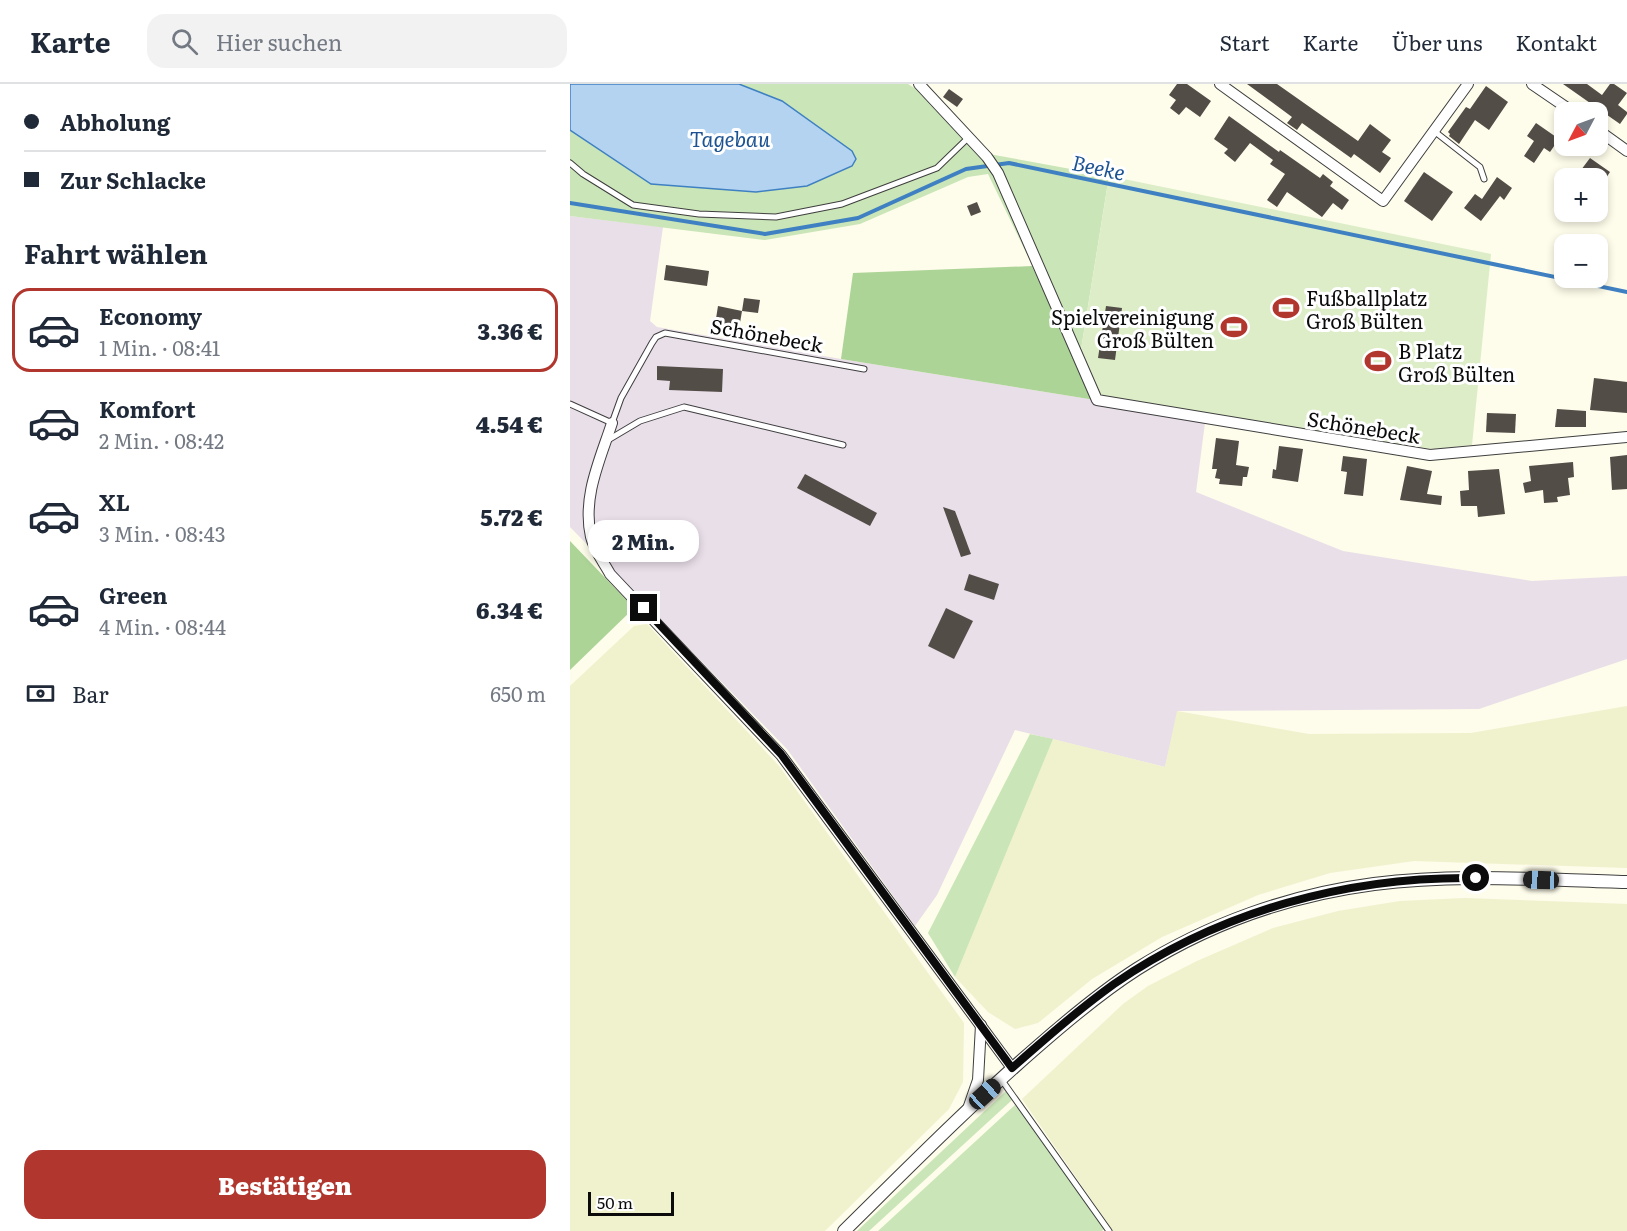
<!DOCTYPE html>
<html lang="de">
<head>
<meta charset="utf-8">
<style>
  :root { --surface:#fff; --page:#f2f2f3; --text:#1f2937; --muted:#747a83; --line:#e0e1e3; --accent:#b0362e }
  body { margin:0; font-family:Literata,serif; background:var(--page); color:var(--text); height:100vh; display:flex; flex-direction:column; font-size:22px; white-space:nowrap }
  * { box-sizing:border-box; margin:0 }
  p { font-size:20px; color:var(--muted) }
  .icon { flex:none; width:33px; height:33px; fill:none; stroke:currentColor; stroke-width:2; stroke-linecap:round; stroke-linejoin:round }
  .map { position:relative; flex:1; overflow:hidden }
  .sheet { display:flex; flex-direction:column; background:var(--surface); width:570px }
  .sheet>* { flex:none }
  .guide { display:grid; align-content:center; height:132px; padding:0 24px; background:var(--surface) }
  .needle { width:39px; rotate:229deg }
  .fabs { position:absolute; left:984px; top:18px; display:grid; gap:12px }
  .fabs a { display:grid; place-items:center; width:54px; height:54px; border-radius:12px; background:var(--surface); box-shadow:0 3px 9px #0003; font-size:30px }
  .scale { position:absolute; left:18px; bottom:15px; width:86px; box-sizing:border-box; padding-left:6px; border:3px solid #0b0b0b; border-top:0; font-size:16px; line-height:21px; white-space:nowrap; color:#0b0b0b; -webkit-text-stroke:4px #fff; paint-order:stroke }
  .end { position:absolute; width:27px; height:27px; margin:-14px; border:8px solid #0b0b0b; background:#fff; box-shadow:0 0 0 3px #fff }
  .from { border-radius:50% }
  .bubble { position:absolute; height:42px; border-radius:18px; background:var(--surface); box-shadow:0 3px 9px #0003; font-size:20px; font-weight:800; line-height:42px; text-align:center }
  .car { position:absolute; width:18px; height:36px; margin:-18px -9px; border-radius:8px; box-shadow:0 0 4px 2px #0007; background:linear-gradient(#222 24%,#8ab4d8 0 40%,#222 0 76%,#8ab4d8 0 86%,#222 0) }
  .guide b { display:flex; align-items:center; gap:21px; height:57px; font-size:22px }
  .guide b+b { border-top:2px solid var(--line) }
  .guide i { width:15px; height:15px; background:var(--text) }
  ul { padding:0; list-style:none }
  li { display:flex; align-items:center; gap:18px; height:84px; margin:0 12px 9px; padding:0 12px; border:3px solid transparent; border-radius:18px }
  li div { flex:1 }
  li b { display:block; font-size:22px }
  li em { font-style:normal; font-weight:800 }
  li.active { border-color:var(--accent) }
  li>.icon { width:54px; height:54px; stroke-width:1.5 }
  h2 { padding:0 24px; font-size:27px; line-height:72px }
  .pay { display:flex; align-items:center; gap:15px; height:66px; padding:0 24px; font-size:22px }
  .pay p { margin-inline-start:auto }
  .button { display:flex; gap:12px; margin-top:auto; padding:12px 24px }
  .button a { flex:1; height:69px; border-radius:18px; background:var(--accent); color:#fff; font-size:24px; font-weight:800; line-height:69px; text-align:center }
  header { display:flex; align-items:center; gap:36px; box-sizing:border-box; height:84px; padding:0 30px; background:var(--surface); border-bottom:2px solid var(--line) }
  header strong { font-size:28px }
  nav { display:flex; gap:33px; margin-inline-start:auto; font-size:21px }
  .search { width:420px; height:54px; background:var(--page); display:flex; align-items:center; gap:15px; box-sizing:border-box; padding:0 21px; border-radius:18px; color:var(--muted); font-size:22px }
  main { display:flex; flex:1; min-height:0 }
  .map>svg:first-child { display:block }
  .industrial { fill:#e9dfe9 }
  .farmland { fill:#f0f1cd }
  .green { fill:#cae5b7 }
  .forest { fill:#acd497 }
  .pitch { fill:#dcedc8 }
  .water { fill:#b3d3f1; stroke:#3f80c2; stroke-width:1.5 }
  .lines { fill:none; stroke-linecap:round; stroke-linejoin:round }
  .stream { stroke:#3f80c2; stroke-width:4 }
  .building { fill:#534d48 }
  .service-casing { stroke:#3e3e3e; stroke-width:7 }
  .minor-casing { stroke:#3e3e3e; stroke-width:12 }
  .tertiary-casing { stroke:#3e3e3e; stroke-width:14 }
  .service { stroke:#fff; stroke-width:5 }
  .minor { stroke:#fff; stroke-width:10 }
  .tertiary { stroke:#fff; stroke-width:12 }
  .route { stroke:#0b0b0b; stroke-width:8 }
  .labels { text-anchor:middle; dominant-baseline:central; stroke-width:6; stroke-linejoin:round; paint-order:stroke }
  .poi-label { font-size:20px; fill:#0b0b0b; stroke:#fff; text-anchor:start }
  .street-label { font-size:20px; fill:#0b0b0b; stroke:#fff }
  .water-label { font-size:21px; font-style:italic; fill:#1e5392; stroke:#fff }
</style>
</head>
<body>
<header>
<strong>Karte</strong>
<div class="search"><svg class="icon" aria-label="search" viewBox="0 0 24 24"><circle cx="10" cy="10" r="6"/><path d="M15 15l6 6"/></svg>Hier suchen</div>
<nav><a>Start</a><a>Karte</a><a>Über uns</a><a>Kontakt</a></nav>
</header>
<main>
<section class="sheet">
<div class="guide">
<b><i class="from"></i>Abholung</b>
<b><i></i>Zur Schlacke</b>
</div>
<h2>Fahrt wählen</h2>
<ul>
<li class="active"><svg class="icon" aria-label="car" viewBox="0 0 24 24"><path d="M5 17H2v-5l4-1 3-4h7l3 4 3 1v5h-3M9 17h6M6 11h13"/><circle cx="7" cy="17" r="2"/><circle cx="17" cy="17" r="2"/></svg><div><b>Economy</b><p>1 Min. · 08:41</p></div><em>3.36 €</em></li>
<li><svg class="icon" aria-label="car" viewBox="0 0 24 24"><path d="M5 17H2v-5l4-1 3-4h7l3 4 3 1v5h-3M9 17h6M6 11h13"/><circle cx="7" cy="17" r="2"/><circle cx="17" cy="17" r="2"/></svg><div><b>Komfort</b><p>2 Min. · 08:42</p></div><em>4.54 €</em></li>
<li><svg class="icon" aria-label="car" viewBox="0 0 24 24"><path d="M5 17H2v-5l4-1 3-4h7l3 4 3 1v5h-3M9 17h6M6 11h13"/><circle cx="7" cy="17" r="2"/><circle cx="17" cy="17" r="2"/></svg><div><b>XL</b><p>3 Min. · 08:43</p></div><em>5.72 €</em></li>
<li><svg class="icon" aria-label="car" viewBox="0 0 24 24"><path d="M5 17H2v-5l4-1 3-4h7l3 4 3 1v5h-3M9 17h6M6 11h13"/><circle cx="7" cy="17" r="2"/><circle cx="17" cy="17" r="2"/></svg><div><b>Green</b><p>4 Min. · 08:44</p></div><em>6.34 €</em></li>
</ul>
<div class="pay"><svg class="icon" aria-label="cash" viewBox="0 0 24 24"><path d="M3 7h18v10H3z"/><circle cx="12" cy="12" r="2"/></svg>Bar<p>650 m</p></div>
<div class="button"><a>Bestätigen</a></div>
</section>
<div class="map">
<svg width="1057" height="1147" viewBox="0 0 1057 1147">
  <rect width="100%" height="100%" fill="#fefcea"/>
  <polygon class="industrial" points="0,132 93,143 80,237 87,243 271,275 525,316 636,331 626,408 773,467 962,497 1057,492 1057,575 909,625 608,627 595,683 445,646 367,811 345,842 217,665 0,443"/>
  <g class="farmland">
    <polygon points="77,540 209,682 394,939 393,998 379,1025 255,1147 0,1147 0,602 64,542"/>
    <polygon points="1057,622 1057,784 844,777 760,789 688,811 592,853 522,895 468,939 445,945 418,928 385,893 483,655 595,683 607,627 739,650 901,649"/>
    <polygon points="895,814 1057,820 1057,1147 543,1147 452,1015 553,920 578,902 627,877 703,844 768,827 830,817"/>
  </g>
  <g class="green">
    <polygon points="169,0 338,0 346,5 408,68 539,92 509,278 418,90 398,93 290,140 195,156 0,132 0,46 22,60 212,17"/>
    <polygon points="460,650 483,655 385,893 358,849"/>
    <polygon points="436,1007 442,1016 299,1147 287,1147"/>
    <polygon points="445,1021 535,1144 532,1147 308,1147"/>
  </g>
  <g class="forest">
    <polygon points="462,182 525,316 271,275 283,189"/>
    <polygon points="0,457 64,524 0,586"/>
  </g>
  <polygon class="pitch" points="539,92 921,170 902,361 864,365 525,316 509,278"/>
  <polygon class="water" points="0,0 169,0 212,17 282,67 286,75 282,82 237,102 186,108 81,100 0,46"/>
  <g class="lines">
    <polyline class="stream" points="0,119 195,150 288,134 396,85 439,79 1057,208"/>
  </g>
  <g class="building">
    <polygon points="607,0 617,0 641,17 630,33 616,23 609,31 600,24 606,16 599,11"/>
    <polygon points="677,0 707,0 788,57 800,40 821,56 812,68 821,74 810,89 784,70 781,74 732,39 727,46 717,39 722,33"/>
    <polygon points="993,0 1017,0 1032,11 1040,0 1044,0 1057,9 1048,21 1057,28 1057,30 1050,40"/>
    <polygon points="916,2 938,18 919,46 905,36 889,60 879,52 880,50 878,48 896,23 900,25"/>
    <polygon points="379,5 393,15 387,23 373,13"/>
    <polygon points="659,32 709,68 710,66 750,94 753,90 763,98 760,102 779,116 772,126 763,119 752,133 717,108 707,123 697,116 715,90 700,80 703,76 680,59 665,78 654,69 658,65 644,55"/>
    <polygon points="966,39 989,55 980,68 974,64 964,79 954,72 964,57 957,52"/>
    <polygon points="1020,74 1040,88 1028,106 1028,94 1005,94"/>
    <polygon points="854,88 883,108 862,137 834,117"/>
    <polygon points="927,93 942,104 934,116 930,112 911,137 894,124 905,110 912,115"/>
    <polygon points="407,118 411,128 401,132 397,122"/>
    <polygon points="96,181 139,187 137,202 94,196"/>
    <polygon points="174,214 190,216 188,229 172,227"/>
    <polygon points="148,222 172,227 169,245 145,241"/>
    <polygon points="536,222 552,224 545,276 528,274"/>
    <polygon points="87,282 153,285 152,308 99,306 100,297 87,296"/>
    <polygon points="1024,294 1057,298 1057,329 1020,326"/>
    <polygon points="987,325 1016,327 1016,343 985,343"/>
    <polygon points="917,329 946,330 945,349 916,348"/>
    <polygon points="646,354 669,357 666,381 679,383 677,393 673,393 672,402 649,400 650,395 645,394 647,385 642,385"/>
    <polygon points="709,362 733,365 728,398 702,394 703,385 706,386"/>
    <polygon points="1057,371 1057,405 1042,406 1040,373"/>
    <polygon points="773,372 797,375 793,412 774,410 777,388 771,387"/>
    <polygon points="1003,378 1004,393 998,394 1000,411 987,413 988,418 974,419 973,406 955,409 953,399 961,397 959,382"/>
    <polygon points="837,382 862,387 857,410 872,412 871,421 830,416"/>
    <polygon points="929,385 935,430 908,433 907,422 891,422 890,407 899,406 898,387"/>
    <polygon points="235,390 307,429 300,442 227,404"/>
    <polygon points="373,423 385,427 401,470 391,473"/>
    <polygon points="399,490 429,500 424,516 394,506"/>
    <polygon points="376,524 403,537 384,575 358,562"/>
  </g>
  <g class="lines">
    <g class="service-casing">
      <g id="service">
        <polyline points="864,47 910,83 914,95"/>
        <polyline points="0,79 13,90 63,121 129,130 206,133 272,120 367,84 399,53"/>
        <polyline points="0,320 42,339 51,314 82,259 86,253 95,249 294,285"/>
        <polyline points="38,356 70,337 114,323 273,361"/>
        <polyline points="431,995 539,1147"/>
      </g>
    </g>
    <g class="minor-casing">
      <g id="minor">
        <polyline points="349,0 417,73 428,89 527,316 860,371 1057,353"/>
        <polyline points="650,0 813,117 898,0"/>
        <polyline points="962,0 1003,28"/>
        <polyline points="1028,46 1057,67"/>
        <path d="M42 339C30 376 12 413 21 453 24 466 34 479 40 490L211 671 442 984"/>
        <polyline points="398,1025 408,996 411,941"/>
      </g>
    </g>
    <g class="tertiary-casing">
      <path id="tertiary" d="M274 1147C337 1085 400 1021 467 963 499 935 531 908 567 885 638 840 720 811 804 800 888 789 973 796 1057 798"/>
    </g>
    <use href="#service" class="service"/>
    <use href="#minor" class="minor"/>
    <use href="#tertiary" class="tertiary"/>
  </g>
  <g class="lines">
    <path class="route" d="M74 524 211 670 442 984C475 955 508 926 544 900 650 827 778 792 906 794"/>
  </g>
  <defs>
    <g id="stadium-bare" transform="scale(2.07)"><path d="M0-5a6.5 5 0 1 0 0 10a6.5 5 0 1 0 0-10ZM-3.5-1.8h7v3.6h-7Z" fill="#b0362e" stroke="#fff" stroke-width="2.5" paint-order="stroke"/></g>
  </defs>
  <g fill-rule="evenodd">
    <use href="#stadium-bare" x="716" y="224"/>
    <use href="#stadium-bare" x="664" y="243"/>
    <use href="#stadium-bare" x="808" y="277"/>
  </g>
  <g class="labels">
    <g class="poi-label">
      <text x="736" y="213">Fußballplatz<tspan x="736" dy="23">Groß Bülten</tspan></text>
      <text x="644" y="232" text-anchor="end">Spielvereinigung<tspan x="644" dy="23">Groß Bülten</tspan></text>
      <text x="828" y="266">B Platz<tspan x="828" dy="23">Groß Bülten</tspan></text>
    </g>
    <g class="street-label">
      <text transform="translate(197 250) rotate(10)">Schönebeck</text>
      <text transform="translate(794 342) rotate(9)">Schönebeck</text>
    </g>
    <g class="water-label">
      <text x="160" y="53">Tagebau</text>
      <text transform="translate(529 82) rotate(12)">Beeke</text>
    </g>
  </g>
</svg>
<div class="fabs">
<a><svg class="needle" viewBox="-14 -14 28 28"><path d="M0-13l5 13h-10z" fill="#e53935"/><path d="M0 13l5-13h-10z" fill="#747a83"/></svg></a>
<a>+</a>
<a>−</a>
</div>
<div class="scale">50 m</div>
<i class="end from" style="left:906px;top:794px"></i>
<i class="end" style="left:74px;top:524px"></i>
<div class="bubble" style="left:18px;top:436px;width:111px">2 Min.</div>
<i class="car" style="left:971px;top:796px;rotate:272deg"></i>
<i class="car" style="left:415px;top:1010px;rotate:48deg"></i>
</div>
</main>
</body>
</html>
